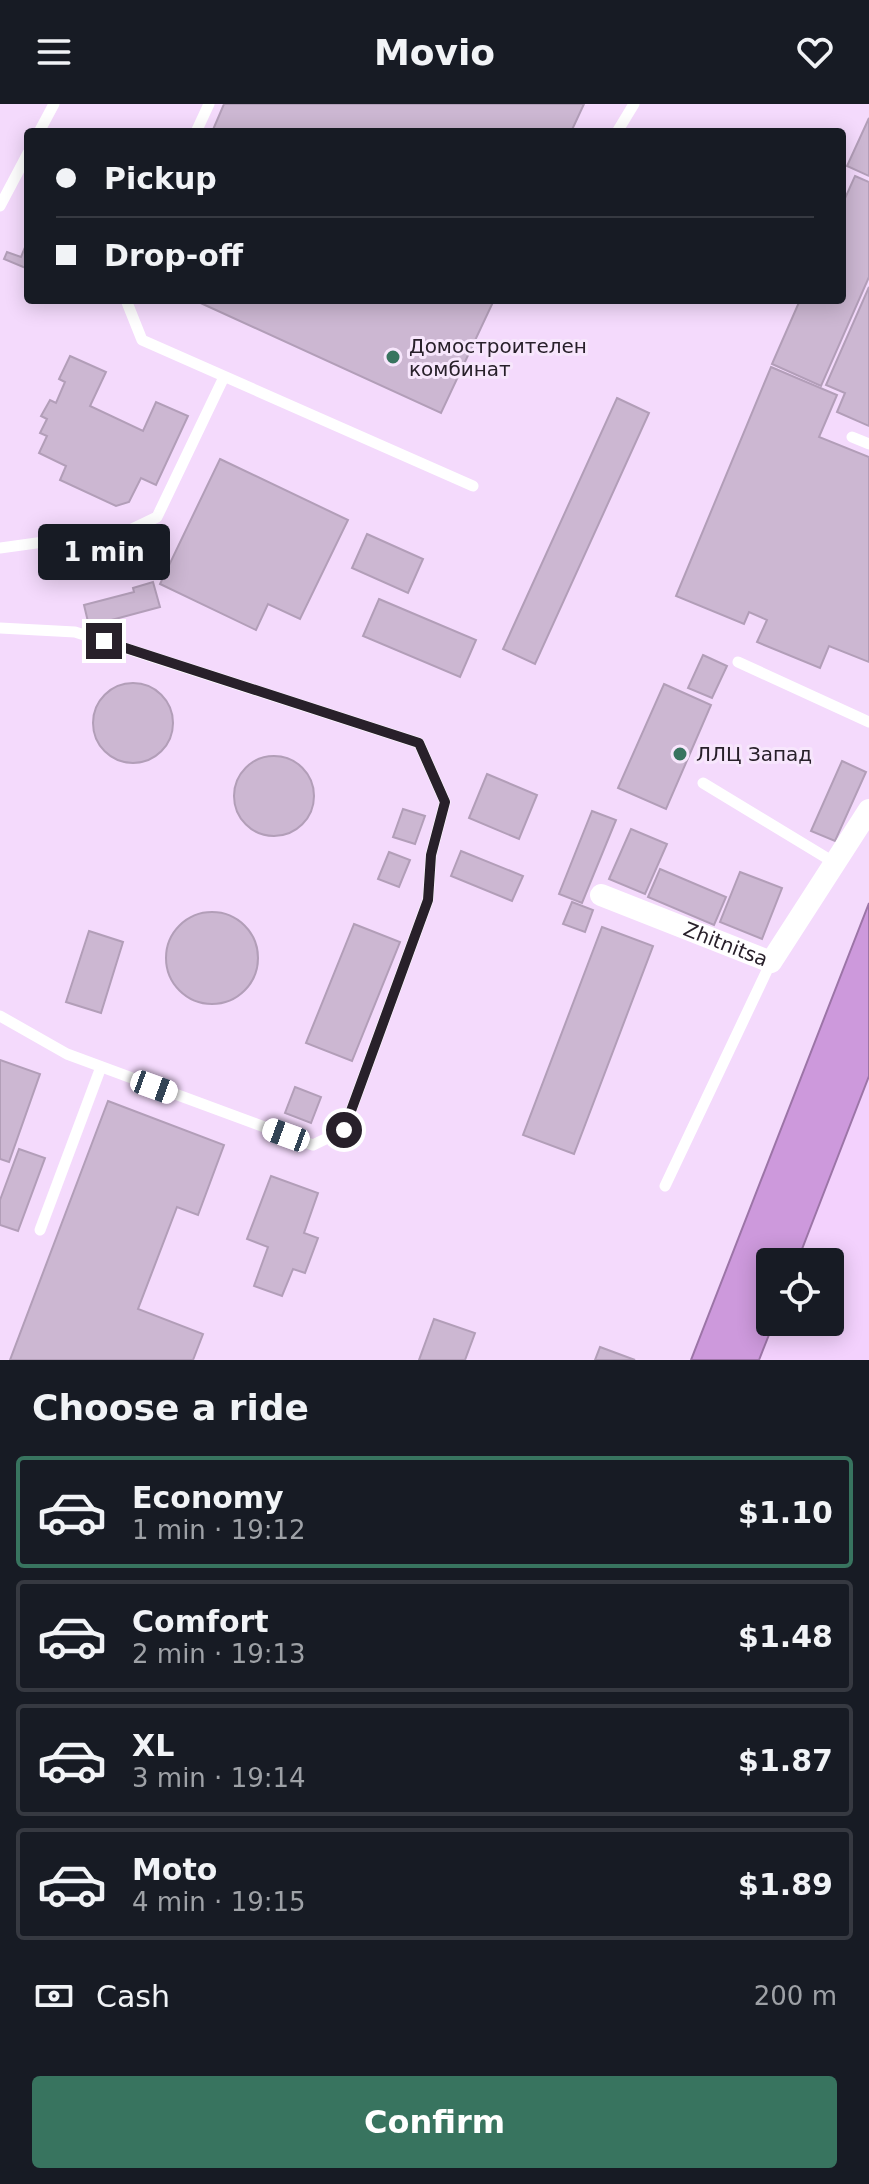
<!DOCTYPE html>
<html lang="en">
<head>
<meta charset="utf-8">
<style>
  :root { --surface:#171b24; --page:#20242c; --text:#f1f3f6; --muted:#9ea1a6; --line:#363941; --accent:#38745f }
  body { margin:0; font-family:"DejaVu Sans",sans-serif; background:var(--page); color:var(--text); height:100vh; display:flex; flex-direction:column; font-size:30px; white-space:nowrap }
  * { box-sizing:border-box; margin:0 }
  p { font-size:26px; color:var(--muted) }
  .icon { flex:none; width:44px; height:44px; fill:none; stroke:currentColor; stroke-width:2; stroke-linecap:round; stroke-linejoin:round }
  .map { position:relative; height:1256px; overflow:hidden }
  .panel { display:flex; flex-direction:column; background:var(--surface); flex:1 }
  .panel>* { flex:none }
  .banner { position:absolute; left:24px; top:24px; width:822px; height:176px; border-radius:8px; box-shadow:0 4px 20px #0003; display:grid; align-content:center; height:176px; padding:0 32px; background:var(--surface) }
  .tools { position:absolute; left:756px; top:1144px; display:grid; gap:16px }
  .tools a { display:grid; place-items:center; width:88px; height:88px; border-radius:8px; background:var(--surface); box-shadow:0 4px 20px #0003; font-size:40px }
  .end { position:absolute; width:36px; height:36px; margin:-18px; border:10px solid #28202a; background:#fff; box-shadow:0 0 0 4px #fff }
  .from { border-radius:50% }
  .bubble { position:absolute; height:56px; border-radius:8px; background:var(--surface); box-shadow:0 4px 20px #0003; font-size:26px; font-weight:700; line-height:56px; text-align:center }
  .car { position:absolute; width:24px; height:48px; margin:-24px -12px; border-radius:10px; box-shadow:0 0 6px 2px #0007; background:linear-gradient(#fff 24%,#345 0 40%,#fff 0 76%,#345 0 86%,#fff 0) }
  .banner b { display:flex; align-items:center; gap:28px; height:76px; font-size:30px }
  .banner b+b { border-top:2px solid var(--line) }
  .banner i { width:20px; height:20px; background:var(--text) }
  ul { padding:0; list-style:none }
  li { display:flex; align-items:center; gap:24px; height:112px; margin:0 16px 12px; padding:0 16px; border:4px solid var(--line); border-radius:8px }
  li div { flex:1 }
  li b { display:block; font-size:30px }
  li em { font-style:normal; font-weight:700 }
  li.selected { border-color:var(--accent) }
  li>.icon { width:72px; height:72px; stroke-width:1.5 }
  h2 { padding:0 32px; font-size:36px; line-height:96px }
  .pay { display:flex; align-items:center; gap:20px; height:88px; padding:0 32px; font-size:30px }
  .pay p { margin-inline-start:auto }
  .button { display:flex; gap:16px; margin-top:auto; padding:16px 32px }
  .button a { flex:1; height:92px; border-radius:8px; background:var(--accent); color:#fff; font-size:32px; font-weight:700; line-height:92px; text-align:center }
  header { display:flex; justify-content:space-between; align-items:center; height:104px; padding:0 32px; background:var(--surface); font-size:36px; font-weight:700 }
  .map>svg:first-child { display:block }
  .built { fill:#f4dafc; fill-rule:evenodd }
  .green { fill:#f3d1fd }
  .water { fill:#cd99dc; stroke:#9c75a7; stroke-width:2 }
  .building { fill:#ccb7d2; stroke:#b29eb8; stroke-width:2 }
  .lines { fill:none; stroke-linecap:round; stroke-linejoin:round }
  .service { stroke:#fff; stroke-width:11 }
  .minor { stroke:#fff; stroke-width:22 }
  .route { stroke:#28202a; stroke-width:10 }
  .poi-dot { fill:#38745f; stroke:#f7e6fc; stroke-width:3 }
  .labels { text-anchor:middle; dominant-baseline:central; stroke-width:6; stroke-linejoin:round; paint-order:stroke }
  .poi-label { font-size:20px; fill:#28202a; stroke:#f7e6fc; text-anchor:start }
  .street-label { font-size:20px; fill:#28202a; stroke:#f7e6fc }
</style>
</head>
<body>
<header><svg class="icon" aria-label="menu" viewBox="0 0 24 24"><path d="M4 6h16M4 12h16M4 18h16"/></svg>Movio<svg class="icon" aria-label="heart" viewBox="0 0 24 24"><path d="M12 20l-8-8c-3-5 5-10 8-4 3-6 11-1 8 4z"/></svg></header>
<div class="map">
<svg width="869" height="1256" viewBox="0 0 869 1256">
  <rect width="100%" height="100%" fill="#f7e6fc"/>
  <path class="built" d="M0 0H869V799L691 1256H0ZM28 28H842V196H28Z"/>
  <polygon class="green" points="869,972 869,1256 759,1256 774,1218 830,1218 830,1158 797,1158"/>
  <polygon class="water" points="869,799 869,972 797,1158 770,1158 770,1218 774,1218 759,1256 691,1256"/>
  <g class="building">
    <polygon points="224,0 584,0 571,28 212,28"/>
    <polygon points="869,14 869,72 847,62"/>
    <polygon points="855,72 869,78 869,173 821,282 772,260 800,196 842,196 842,101"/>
    <polygon points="28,136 28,165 4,155 7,148 21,153"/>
    <polygon points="869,183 869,322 837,308 845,289 826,281"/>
    <polygon points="194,196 494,196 441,309"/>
    <polygon points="70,252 106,268 90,302 143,327 156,298 188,312 156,381 141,374 129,398 116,402 60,376 66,362 39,349 47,332 40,329 47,315 41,312 50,296 56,299 65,278 59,275"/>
    <polygon points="771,263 837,291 819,333 869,353 869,558 829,542 820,564 757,538 767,516 749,508 744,520 676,492"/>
    <polygon points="617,294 649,309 535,560 503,545"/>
    <polygon points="220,355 348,416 300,515 268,500 256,526 160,480"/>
    <polygon points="367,430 423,455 408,489 352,464"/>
    <polygon points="153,478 160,503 89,522 84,501 134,488 133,484"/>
    <polygon points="379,495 476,536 460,573 363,532"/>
    <polygon points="703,551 727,562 712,594 688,584"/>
    <circle cx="133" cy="619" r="40"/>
    <polygon points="664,580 711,601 666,705 618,684"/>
    <circle cx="274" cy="692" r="40"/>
    <polygon points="842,657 866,668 835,737 811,727"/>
    <polygon points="487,670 537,691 519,735 469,714"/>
    <polygon points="403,705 425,712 415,740 393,733"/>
    <polygon points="592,707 616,716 582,799 559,790"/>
    <polygon points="631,725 667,740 645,790 609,775"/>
    <polygon points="461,747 523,772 512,797 451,772"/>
    <polygon points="389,748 410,756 399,783 378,775"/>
    <polygon points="660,765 726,793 714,821 648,793"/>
    <polygon points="740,768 782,784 762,835 720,818"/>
    <polygon points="572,798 593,806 585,828 563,820"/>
    <circle cx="212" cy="854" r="46"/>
    <polygon points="354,820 400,838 352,957 306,939"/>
    <polygon points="602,823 653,842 574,1050 523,1031"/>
    <polygon points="89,827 123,838 101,909 66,898"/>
    <polygon points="0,956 40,970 9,1058 0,1055"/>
    <polygon points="295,983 321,993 311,1019 285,1009"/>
    <polygon points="108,997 224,1041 198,1111 177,1103 138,1205 203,1230 193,1256 10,1256"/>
    <polygon points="19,1045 45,1054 18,1127 0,1121 0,1096"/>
    <polygon points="271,1072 318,1089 304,1129 318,1134 305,1169 293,1165 282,1192 254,1182 268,1143 247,1135"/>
    <polygon points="434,1215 475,1229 465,1256 419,1256"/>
    <polygon points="600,1243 635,1256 595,1256"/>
  </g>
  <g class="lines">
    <g class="service">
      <polyline points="39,28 54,0"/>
      <polyline points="196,28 209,0"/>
      <polyline points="617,28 634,0"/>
      <polyline points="0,102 28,49"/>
      <polyline points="126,196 142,236 473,382"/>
      <polyline points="852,333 869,340"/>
      <polyline points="0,444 130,426 157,413 224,273"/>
      <polyline points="0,524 75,528 419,639 445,698 431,751 428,796 344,1026 313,1041 67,950 0,912"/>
      <polyline points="738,558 869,618"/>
      <polyline points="703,679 835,759"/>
      <polyline points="665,1082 771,858"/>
      <polyline points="40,1126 101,963"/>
    </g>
    <path class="minor" id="s1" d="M601 791 771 858 869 706"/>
  </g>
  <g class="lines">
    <polyline class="route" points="104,537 419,639 445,698 431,751 428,796 344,1026"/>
  </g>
  <g class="poi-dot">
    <circle cx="393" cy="253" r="8"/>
    <circle cx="680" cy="650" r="8"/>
  </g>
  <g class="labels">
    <g class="poi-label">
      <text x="409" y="242">Домостроителен<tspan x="409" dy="23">комбинат</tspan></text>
      <text x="696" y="650">ЛЛЦ Запад</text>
    </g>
    <g class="street-label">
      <text stroke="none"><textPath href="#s1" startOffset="134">Zhitnitsa</textPath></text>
    </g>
  </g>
</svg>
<div class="tools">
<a><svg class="icon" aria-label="locate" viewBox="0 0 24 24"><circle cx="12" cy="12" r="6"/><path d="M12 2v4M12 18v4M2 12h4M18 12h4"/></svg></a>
</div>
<i class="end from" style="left:344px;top:1026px"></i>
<i class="end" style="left:104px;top:537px"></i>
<div class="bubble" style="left:38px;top:420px;width:132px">1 min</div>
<i class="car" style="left:154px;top:983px;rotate:110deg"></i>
<i class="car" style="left:286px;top:1031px;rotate:290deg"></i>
<div class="banner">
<b><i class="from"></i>Pickup</b>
<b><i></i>Drop-off</b>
</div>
</div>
<section class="panel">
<h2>Choose a ride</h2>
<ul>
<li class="selected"><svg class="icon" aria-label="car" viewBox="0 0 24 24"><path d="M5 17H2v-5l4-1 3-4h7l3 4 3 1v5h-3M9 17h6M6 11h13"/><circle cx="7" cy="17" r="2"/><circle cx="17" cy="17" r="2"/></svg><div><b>Economy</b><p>1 min · 19:12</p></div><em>$1.10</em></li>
<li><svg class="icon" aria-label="car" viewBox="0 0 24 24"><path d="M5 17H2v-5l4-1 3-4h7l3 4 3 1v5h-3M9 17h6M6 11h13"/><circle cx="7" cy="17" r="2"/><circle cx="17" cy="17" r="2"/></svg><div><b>Comfort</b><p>2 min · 19:13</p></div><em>$1.48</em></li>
<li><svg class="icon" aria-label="car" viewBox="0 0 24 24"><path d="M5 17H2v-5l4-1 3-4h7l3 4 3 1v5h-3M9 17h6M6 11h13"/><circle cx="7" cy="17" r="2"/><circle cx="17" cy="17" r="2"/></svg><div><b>XL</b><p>3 min · 19:14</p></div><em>$1.87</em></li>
<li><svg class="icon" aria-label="car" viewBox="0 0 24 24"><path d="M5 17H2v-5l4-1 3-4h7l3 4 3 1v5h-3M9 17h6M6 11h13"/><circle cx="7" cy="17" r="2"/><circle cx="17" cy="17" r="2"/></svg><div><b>Moto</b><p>4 min · 19:15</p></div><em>$1.89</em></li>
</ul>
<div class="pay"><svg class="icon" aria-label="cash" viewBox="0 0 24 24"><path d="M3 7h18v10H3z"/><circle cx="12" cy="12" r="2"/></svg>Cash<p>200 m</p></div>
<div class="button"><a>Confirm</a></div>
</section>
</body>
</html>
